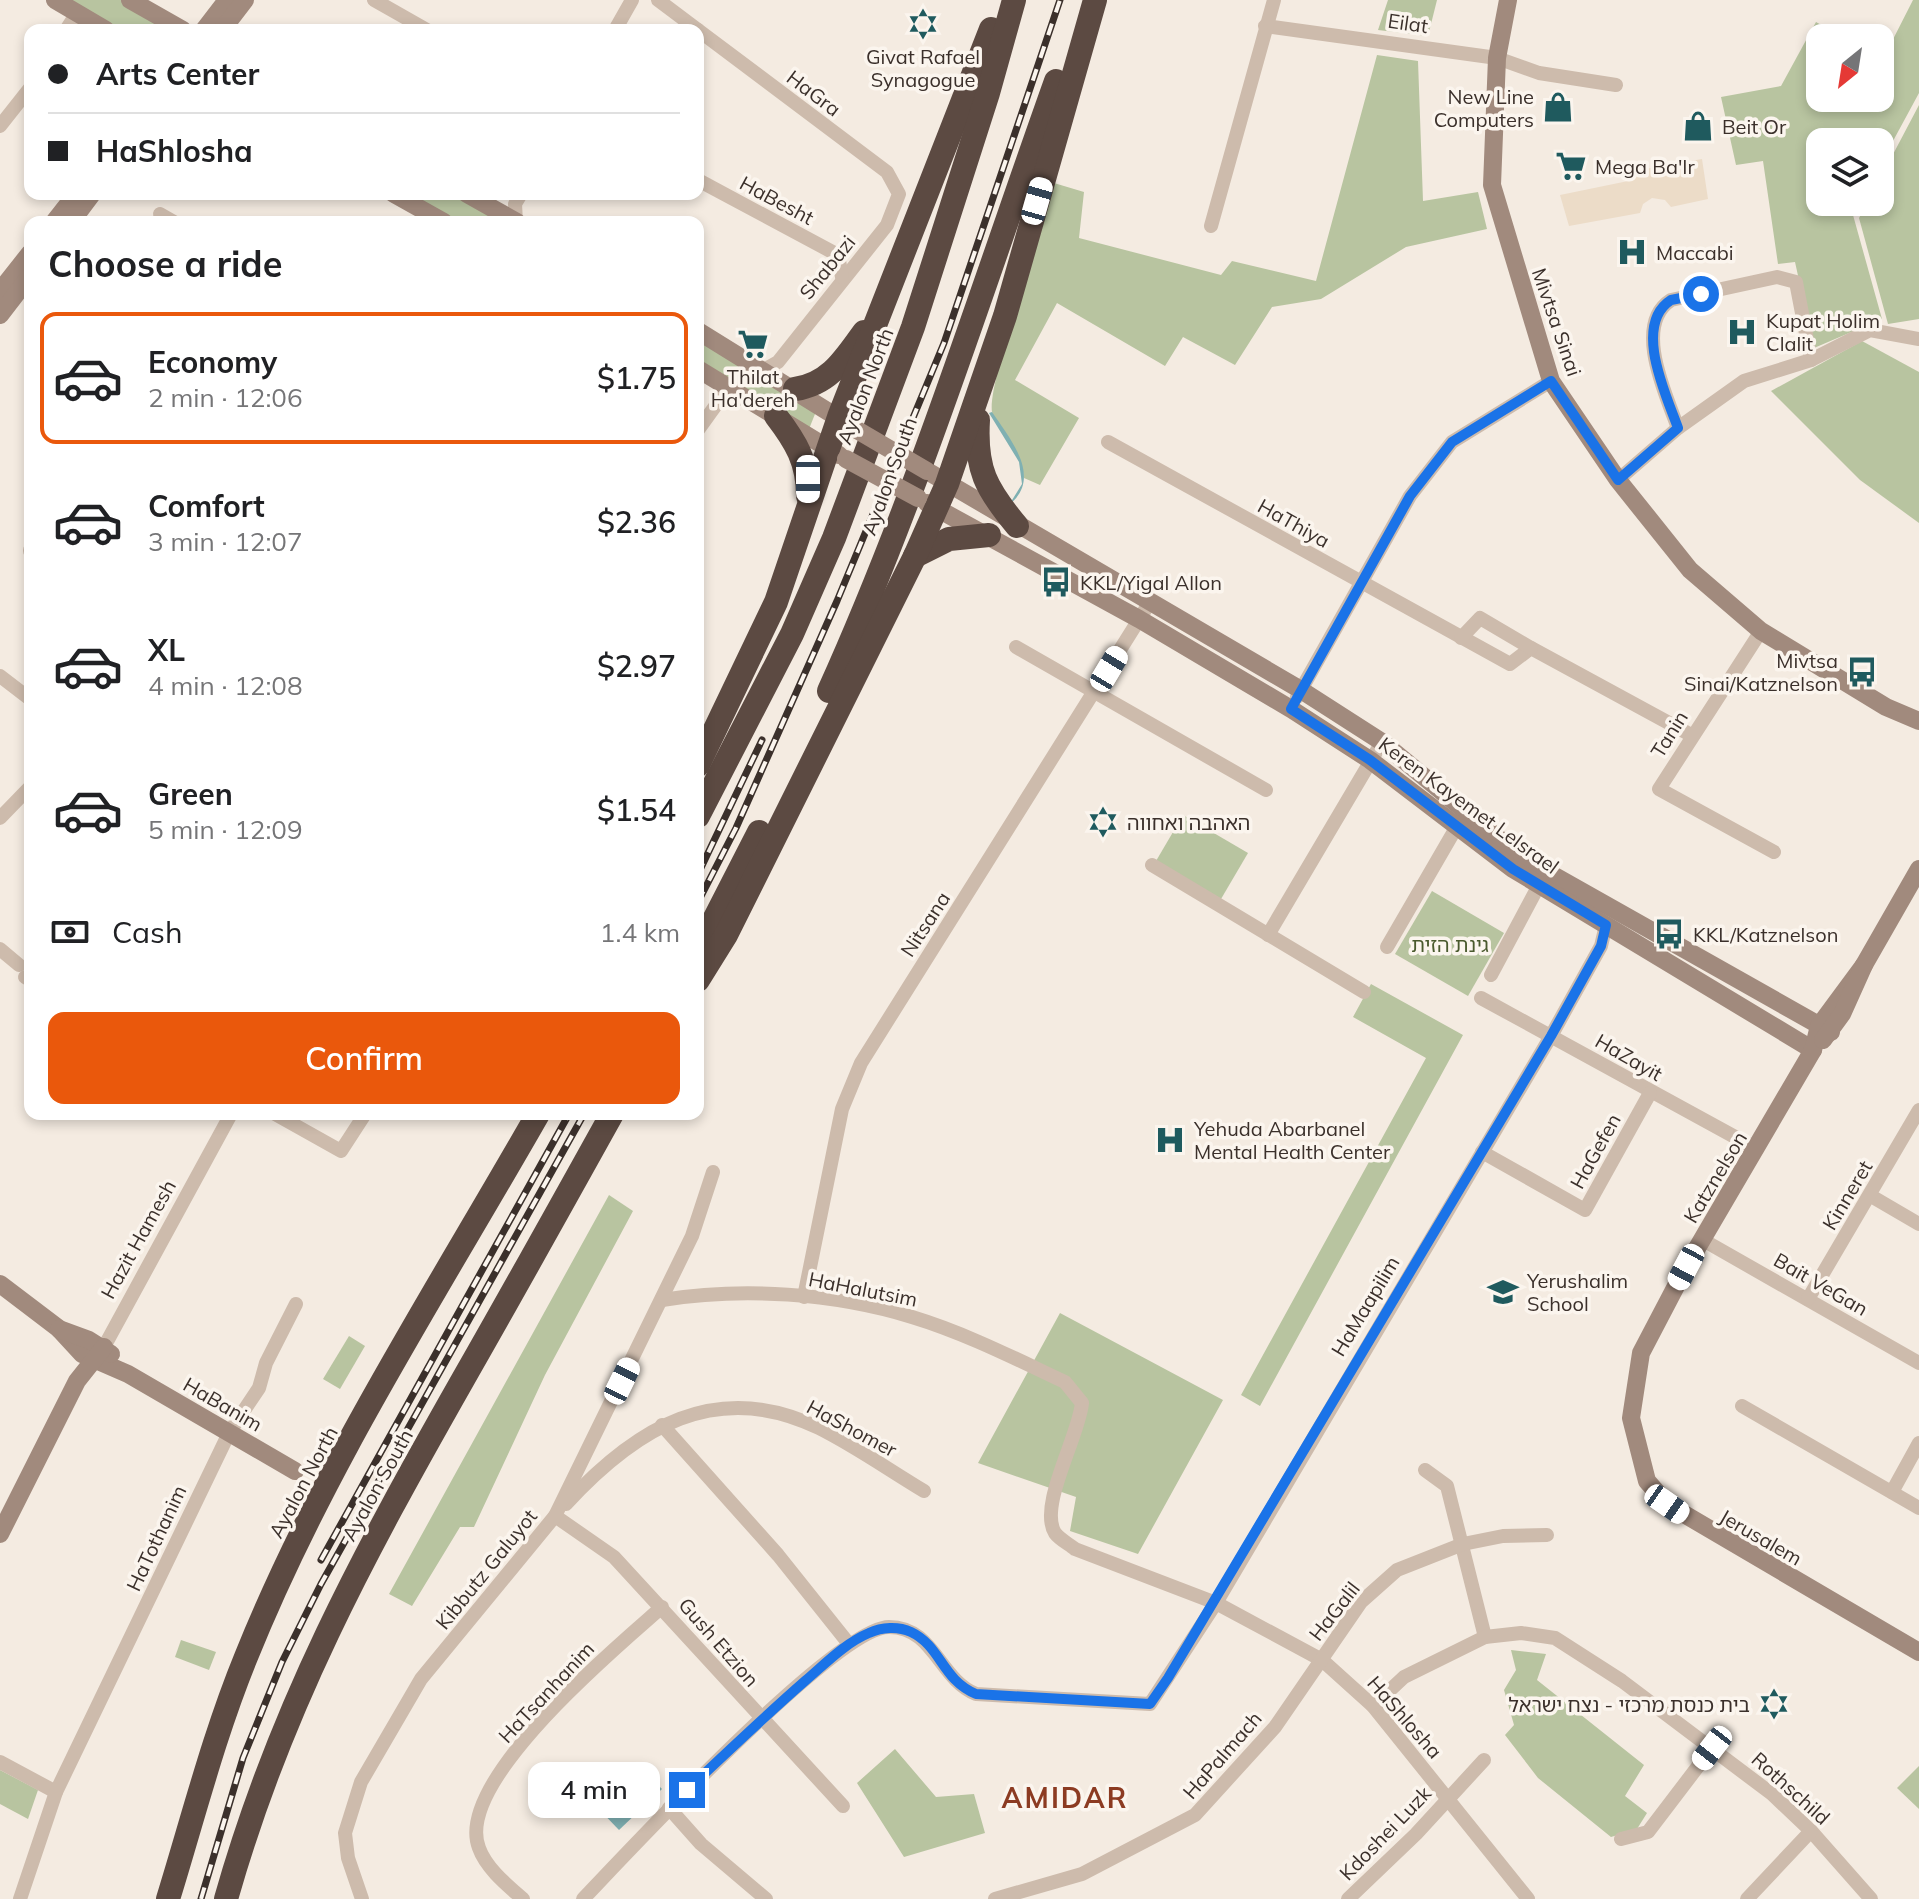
<!DOCTYPE html>
<html lang="en">
<head>
<meta charset="utf-8">
<style>
  :root { --surface:#fff; --page:#f6f6f6; --text:#202124; --muted:#757577; --line:#e0e0e0; --accent:#ea580c }
  body { margin:0; font-family:Mulish,"Noto Sans Hebrew",sans-serif; background:var(--page); color:var(--text); height:100vh; display:flex; flex-direction:column; font-size:30px; white-space:nowrap }
  * { box-sizing:border-box; margin:0 }
  p { font-size:26px; color:var(--muted) }
  .icon { flex:none; width:44px; height:44px; fill:none; stroke:currentColor; stroke-width:2; stroke-linecap:round; stroke-linejoin:round }
  .map { position:relative; flex:1; overflow:hidden }
  .sheet { position:absolute; left:24px; top:216px; width:680px; height:904px; display:flex; flex-direction:column; background:var(--surface); border-radius:16px; box-shadow:0 4px 12px #0003 }
  .sheet>* { flex:none }
  .guide { position:absolute; left:24px; top:24px; width:680px; height:176px; border-radius:16px; box-shadow:0 4px 12px #0003; display:grid; align-content:center; height:176px; padding:0 24px; background:var(--surface) }
  .needle { width:52px; rotate:210deg }
  .buttons { position:absolute; left:1806px; top:24px; display:grid; gap:16px }
  .buttons a { display:grid; place-items:center; width:88px; height:88px; border-radius:16px; background:var(--surface); box-shadow:0 4px 12px #0003; font-size:40px }
  .end { position:absolute; width:36px; height:36px; margin:-18px; border:10px solid #1a73e8; background:#fff; box-shadow:0 0 0 4px #fff }
  .from { border-radius:50% }
  .bubble { position:absolute; height:56px; border-radius:16px; background:var(--surface); box-shadow:0 4px 12px #0003; font-size:26px; font-weight:600; line-height:56px; text-align:center }
  .car { position:absolute; width:24px; height:48px; margin:-24px -12px; border-radius:10px; box-shadow:0 0 6px 2px #0007; background:linear-gradient(#fff 24%,#345 0 40%,#fff 0 76%,#345 0 86%,#fff 0) }
  .guide b { display:flex; align-items:center; gap:28px; height:76px; font-size:30px }
  .guide b+b { border-top:2px solid var(--line) }
  .guide i { width:20px; height:20px; background:var(--text) }
  ul { padding:0; list-style:none }
  li { display:flex; align-items:center; gap:24px; height:132px; margin:0 16px 12px; padding:0 8px; border:4px solid transparent; border-radius:16px }
  li div { flex:1 }
  li b { display:block; font-size:30px }
  li em { font-style:normal; font-weight:600 }
  li.on { border-color:var(--accent) }
  li>.icon { width:72px; height:72px; stroke-width:1.5 }
  h2 { padding:0 24px; font-size:36px; line-height:96px }
  .pay { display:flex; align-items:center; gap:20px; height:88px; padding:0 24px; font-size:30px }
  .pay p { margin-inline-start:auto }
  .button { display:flex; gap:16px; margin-top:auto; padding:16px 24px }
  .button a { flex:1; height:92px; border-radius:16px; background:var(--accent); color:#fff; font-size:32px; font-weight:600; line-height:92px; text-align:center }
  .map>svg:first-child { display:block }
  .green { fill:#b8c4a0 }
  .plaza { fill:#ecdcc8 }
  .water { fill:#7fb0b2 }
  .lines { fill:none; stroke-linecap:round; stroke-linejoin:round }
  .street { stroke:#cdbbac; stroke-width:14 }
  .secondary { stroke:#a18a7d; stroke-width:18 }
  .highway { stroke:#5c4a42; stroke-width:24 }
  .rail-casing { stroke:#3b302b; stroke-width:7 }
  .rail { stroke:#fbf5ee; stroke-width:4; stroke-dasharray:12; stroke-linecap:butt }
  .secondary-bridge { stroke:#a18a7d; stroke-width:18 }
  .route { stroke:#1a73e8; stroke-width:10 }
  .labels { text-anchor:middle; dominant-baseline:central; stroke-width:7; stroke-linejoin:round; paint-order:stroke }
  .street-label { font-size:20px; fill:#3b302b; stroke:#fbf5ee }
  .poi-label { font-size:20px; fill:#3b302b; stroke:#fbf5ee; text-anchor:start }
  .park-label { font-size:20px; fill:#4a5a2e; stroke:#fbf5ee }
  .district-label { font-size:28px; font-weight:bold; letter-spacing:2px; fill:#8c3b22; stroke:#fbf5ee }
</style>
</head>
<body>
<div class="map">
<svg width="1919" height="1899" viewBox="0 0 1919 1899">
  <rect width="100%" height="100%" fill="#f4ebe1"/>
  <g class="green">
    <polygon points="55,0 130,0 183,30 106,30"/>
    <polygon points="1388,0 1437,0 1428,36 1378,30"/>
    <polygon points="1913,0 1919,0 1919,93 1880,165 1880,142 1820,142 1820,202 1860,202 1853,215 1882,319 1814,348 1795,262 1778,264 1763,161 1736,165 1721,97 1781,86 1816,22 1845,38 1820,38 1820,98 1880,98 1880,58 1883,59"/>
    <path d="M1377 55 1418 61 1423 201 1478 192 1487 229 1406 247 1321 299 1272 307 1235 365 1183 337 1165 366 1057 303 1015 380 1079 418 1040 485 1024 478C1021 447 996 431 992 412 987 384 1043 221 1054 183L1084 192 1079 238 1221 275 1232 261 1316 281Z"/>
    <polygon points="1919,105 1919,319 1888,324 1859,218 1868,202 1880,202 1880,179"/>
    <polygon points="394,194 467,194 499,222 444,222"/>
    <polygon points="698,331 819,404 807,434 698,369"/>
    <polygon points="1862,341 1919,372 1919,523 1860,480 1771,391"/>
    <polygon points="1183,815 1248,853 1221,899 1156,861"/>
    <polygon points="1432,891 1504,933 1468,996 1395,954"/>
    <polygon points="1371,984 1463,1035 1260,1406 1241,1395 1426,1058 1353,1017"/>
    <polygon points="609,1195 633,1211 545,1375 474,1527 460,1527 412,1606 389,1594"/>
    <polygon points="1060,1313 1223,1400 1138,1554 1070,1531 1076,1497 978,1463"/>
    <polygon points="349,1336 365,1346 340,1389 323,1379"/>
    <polygon points="181,1640 216,1652 209,1670 175,1657"/>
    <polygon points="1511,1650 1546,1654 1537,1680 1644,1765 1625,1796 1647,1813 1637,1829 1611,1837 1538,1778 1505,1735 1514,1725 1504,1690 1516,1670"/>
    <polygon points="895,1749 936,1797 974,1794 985,1833 904,1857 857,1783"/>
    <polygon points="1919,1766 1919,1809 1897,1788"/>
    <polygon points="0,1770 38,1790 28,1819 0,1804"/>
  </g>
  <polygon class="plaza" points="1702,159 1708,199 1671,207 1665,200 1652,198 1643,204 1640,213 1569,226 1560,195 1633,180 1633,171"/>
  <g class="water">
    <path d="M992 412C1011 440 1043 478 1009 505L1022 484 1019 462 989 413Z"/>
    <polygon points="636,1763 662,1789 619,1830 594,1804"/>
  </g>
  <g class="lines">
    <g class="street">
      <polyline points="374,0 427,30"/>
      <polyline points="658,0 698,30"/>
      <polyline points="1265,26 1497,58 1539,73 1616,85"/>
      <polyline points="66,30 77,13"/>
      <polyline points="615,30 632,0"/>
      <polyline points="698,30 887,172 899,194 887,225 778,362 764,370"/>
      <polyline points="0,126 30,88"/>
      <polyline points="698,180 838,255 842,277"/>
      <polyline points="160,214 174,222"/>
      <polyline points="516,222 515,204 521,194"/>
      <polyline points="1211,226 1274,0"/>
      <path d="M1678 428C1667 397 1632 325 1671 300L1777 277 1796 282 1811 360"/>
      <polyline points="698,430 729,387"/>
      <polyline points="1108,442 1510,664 1531,648 1691,735"/>
      <polyline points="1618,480 1678,428 1744,381 1811,360 1870,330 1919,339"/>
      <polyline points="30,550 30,551"/>
      <polyline points="1761,631 1659,789 1774,852"/>
      <polyline points="1461,638 1480,618 1531,648"/>
      <polyline points="1016,647 1266,790"/>
      <polyline points="0,676 30,699"/>
      <polyline points="1297,697 1410,496 1452,442 1551,381"/>
      <polyline points="0,818 30,787"/>
      <polyline points="1152,865 1364,992"/>
      <polyline points="1268,935 1382,742"/>
      <polyline points="1387,947 1456,828"/>
      <polyline points="0,949 19,965"/>
      <polyline points="1491,975 1539,885"/>
      <polyline points="25,977 30,980"/>
      <polyline points="1481,998 1757,1149"/>
      <polyline points="275,1114 341,1151 365,1114"/>
      <polyline points="1482,1152 1585,1210 1650,1093"/>
      <polyline points="1871,1196 1919,1224"/>
      <polyline points="1703,1240 1919,1363"/>
      <polyline points="804,1297 842,1109 861,1063 1150,602"/>
      <polyline points="1808,1299 1919,1110"/>
      <path d="M662 1300C743 1287 833 1293 912 1317 965 1333 1016 1359 1065 1382L1082 1403C1079 1436 1038 1506 1055 1533 1059 1539 1069 1544 1075 1549L1216 1603 1322 1660 1373 1706 1528 1899"/>
      <polyline points="104,1347 231,1114"/>
      <polyline points="1742,1406 1919,1508"/>
      <polyline points="662,1425 778,1555 849,1644"/>
      <polyline points="1425,1470 1447,1486 1485,1637"/>
      <polyline points="1892,1492 1919,1443"/>
      <path d="M566 1504C636 1428 716 1378 819 1428 855 1446 889 1470 924 1491"/>
      <polyline points="555,1516 614,1557 843,1806"/>
      <polyline points="1373,1706 1404,1677 1485,1637 1521,1633 1555,1638 1622,1681 1772,1794 1811,1831 1871,1899"/>
      <polyline points="0,1762 56,1792"/>
      <polyline points="669,1808 701,1844 766,1899"/>
      <polyline points="1621,1839 1648,1832 1712,1748"/>
      <polyline points="20,1899 56,1792 229,1433 259,1388 266,1363 296,1304"/>
      <polyline points="362,1899 348,1858 345,1833 361,1782 421,1679 555,1516 692,1236 713,1172"/>
      <path d="M523 1899C507 1885 486 1868 479 1848 453 1782 618 1646 662 1607"/>
      <path d="M583 1899C628 1852 836 1627 889 1627 934 1627 939 1679 976 1694L1150 1704 1216 1603 1551 1036 1601 946 1606 925"/>
      <polyline points="995,1899 1082,1874 1195,1815 1275,1727 1361,1602 1397,1570 1463,1544 1503,1536 1547,1535"/>
      <polyline points="1348,1899 1416,1834 1484,1760"/>
      <polyline points="1747,1899 1811,1831"/>
    </g>
    <g class="secondary">
      <polyline points="55,0 106,30"/>
      <polyline points="130,0 183,30"/>
      <polyline points="1508,0 1497,58 1492,185 1551,381 1618,480 1690,570 1761,631 1886,707 1919,721"/>
      <polyline points="204,30 227,0"/>
      <polyline points="222,30 245,0"/>
      <polyline points="394,194 444,222"/>
      <polyline points="467,194 517,222"/>
      <polyline points="54,222 76,194"/>
      <polyline points="71,222 92,194"/>
      <polyline points="0,291 30,253"/>
      <polyline points="0,315 30,276"/>
      <polyline points="698,331 848,424"/>
      <polyline points="698,369 839,455"/>
      <polyline points="927,471 1301,690 1382,742 1521,857 1831,1032"/>
      <polyline points="927,503 1139,619 1291,709 1370,760 1513,869 1813,1050"/>
      <polyline points="1864,965 1819,1026 1813,1050 1686,1267 1641,1353 1631,1418 1647,1481 1667,1504 1919,1652"/>
      <polyline points="1823,1040 1842,1014 1864,965 1919,869"/>
      <polyline points="0,1284 58,1328 82,1354 128,1374 295,1471"/>
      <polyline points="59,1329 89,1340 111,1354"/>
      <polyline points="0,1534 77,1381 104,1347"/>
    </g>
    <g class="highway">
      <path d="M795 389C830 384 845 358 864 332"/>
      <path d="M776 416C796 442 808 462 808 496"/>
      <path d="M978 420C975 469 986 489 1017 526"/>
      <polyline points="915,556 949,539 989,535"/>
      <path d="M829 691C918 494 983 285 1056 81"/>
      <polyline points="698,765 776,602 839,417 991,29"/>
      <polyline points="698,816 792,634 834,538 913,327 988,93 1014,0"/>
      <polyline points="698,951 759,832"/>
      <polyline points="698,980 726,935 915,556 947,484 1005,316 1095,0"/>
      <path d="M168 1899C193 1818 214 1735 246 1657 322 1468 437 1291 538 1114"/>
      <path d="M226 1899C280 1708 364 1554 461 1383 512 1294 562 1204 612 1114"/>
    </g>
    <g class="rail-casing">
      <g id="rail">
        <polyline points="698,874 762,740"/>
        <polyline points="698,902 736,828 837,601 944,343 1060,0"/>
        <polyline points="321,1560 569,1114"/>
        <polyline points="201,1899 243,1758 282,1662 321,1584 584,1114"/>
      </g>
    </g>
    <use href="#rail" class="rail"/>
    <g class="secondary-bridge">
      <polyline points="857,430 927,471"/>
      <polyline points="846,459 918,498"/>
    </g>
  </g>
  <g class="lines">
    <path class="route" d="M687 1790C726 1753 765 1716 805 1681 825 1664 845 1643 869 1633 882 1627 898 1626 911 1632 941 1646 942 1680 976 1694L1150 1704 1168 1678 1551 1036 1601 946 1606 925 1513 869 1370 760 1291 709 1410 496 1452 442 1551 381 1618 480 1678 428C1667 397 1632 325 1671 300L1701 294"/>
  </g>
  <defs>
    <g id="synagogue-bare" transform="scale(2.4)"><path d="M0-6.5L5.6 3.2H-5.6ZM0 6.5L5.6-3.2H-5.6Z" fill="#1f5a5e" stroke="#fbf5ee" stroke-width="2.5" paint-order="stroke"/></g>
    <g id="shop-bare" transform="scale(2.4)"><path d="M-5-2.5h2.3a2.7 3.5 0 0 1 5.4 0H5L5.5 6h-11ZM-1.5-2.5h3a1.5 2.3 0 0 0-3 0Z" fill="#1f5a5e" stroke="#fbf5ee" stroke-width="2.5" paint-order="stroke"/></g>
    <g id="supermarket-bare" transform="scale(2.4)"><path d="M-6-5.5h2.5l.6 2H6L4.5 2H-2.5L-4.4-4H-6ZM-1.5 3.2a1.3 1.3 0 1 0 .1 0ZM3 3.2a1.3 1.3 0 1 0 .1 0Z" fill="#1f5a5e" stroke="#fbf5ee" stroke-width="2.5" paint-order="stroke"/></g>
    <g id="hospital-bare" transform="scale(2.4)"><path d="M-5-5h3v3.5h4V-5h3V5h-3V1.5h-4V5h-3Z" fill="#1f5a5e" stroke="#fbf5ee" stroke-width="2.5" paint-order="stroke"/></g>
    <g id="bus-bare" transform="scale(2.4)"><path d="M-5-6H5V4H4V6H2V4H-2V6H-4V4H-5ZM-3.5-4V0h7V-4ZM-3.5 1.2v1.5H-2V1.2ZM2 1.2v1.5H3.5V1.2Z" fill="#1f5a5e" stroke="#fbf5ee" stroke-width="2.5" paint-order="stroke"/></g>
    <g id="school-bare" transform="scale(2.4)"><path d="M0-5L7-2L0 1L-7-2ZM-4 1L0 2.5L4 1V4Q0 6-4 4Z" fill="#1f5a5e" stroke="#fbf5ee" stroke-width="2.5" paint-order="stroke"/></g>
  </defs>
  <g fill-rule="evenodd">
    <use href="#synagogue-bare" x="923" y="24"/>
    <use href="#shop-bare" x="1558" y="107"/>
    <use href="#shop-bare" x="1698" y="126"/>
    <use href="#supermarket-bare" x="1571" y="166"/>
    <use href="#hospital-bare" x="1632" y="252"/>
    <use href="#hospital-bare" x="1742" y="332"/>
    <use href="#supermarket-bare" x="753" y="344"/>
    <use href="#bus-bare" x="1056" y="582"/>
    <use href="#bus-bare" x="1862" y="672"/>
    <use href="#synagogue-bare" x="1103" y="822"/>
    <use href="#bus-bare" x="1669" y="934"/>
    <use href="#hospital-bare" x="1170" y="1140"/>
    <use href="#school-bare" x="1503" y="1292"/>
    <use href="#synagogue-bare" x="1774" y="1704"/>
  </g>
  <g class="labels">
    <g class="street-label">
      <text transform="translate(1408 23) rotate(8)">Eilat</text>
      <text transform="translate(814 93) rotate(37)">HaGra</text>
      <text transform="translate(777 200) rotate(28)">HaBesht</text>
      <text transform="translate(827 267) rotate(-51)">Shabazi</text>
      <text transform="translate(1557 322) rotate(71)">Mivtsa Sinai</text>
      <text transform="translate(865 386) rotate(-69)">Ayalon North</text>
      <text transform="translate(889 476) rotate(-70)">Ayalon South</text>
      <text transform="translate(1294 523) rotate(29)">HaThiya</text>
      <text transform="translate(1669 734) rotate(-58)">Tanin</text>
      <text transform="translate(1469 805) rotate(36)">Keren Kayemet LeIsrael</text>
      <text transform="translate(925 924) rotate(-57)">Nitsana</text>
      <text transform="translate(1629 1057) rotate(30)">HaZayit</text>
      <text transform="translate(1595 1151) rotate(-61)">HaGefen</text>
      <text transform="translate(1715 1177) rotate(-59)">Katznelson</text>
      <text transform="translate(1847 1195) rotate(-59)">Kinneret</text>
      <text transform="translate(138 1239) rotate(-61)">Hazit Hamesh</text>
      <text transform="translate(1821 1284) rotate(30)">Bait VeGan</text>
      <text transform="translate(863 1289) rotate(11)">HaHalutsim</text>
      <text transform="translate(1365 1306) rotate(-59)">HaMaapilim</text>
      <text transform="translate(223 1404) rotate(30)">HaBanim</text>
      <text transform="translate(852 1428) rotate(28)">HaShomer</text>
      <text transform="translate(303 1482) rotate(-62)">Ayalon North</text>
      <text transform="translate(377 1485) rotate(-61)">Ayalon South</text>
      <text transform="translate(1761 1537) rotate(30)">Jerusalem</text>
      <text transform="translate(156 1538) rotate(-65)">HaTothanim</text>
      <text transform="translate(486 1569) rotate(-51)">Kibbutz Galuyot</text>
      <text transform="translate(1334 1611) rotate(-52)">HaGalil</text>
      <text transform="translate(719 1642) rotate(49)">Gush Etzion</text>
      <text transform="translate(546 1692) rotate(-47)">HaTsanhanim</text>
      <text transform="translate(1405 1717) rotate(49)">HaShlosha</text>
      <text transform="translate(1222 1755) rotate(-49)">HaPalmach</text>
      <text transform="translate(1791 1788) rotate(42)">Rothschild</text>
      <text transform="translate(1385 1833) rotate(-46)">Kdoshei Luzk</text>
    </g>
    <g class="poi-label">
      <text x="923" y="56" text-anchor="middle">Givat Rafael<tspan x="923" dy="23">Synagogue</tspan></text>
      <text x="1534" y="96" text-anchor="end">New Line<tspan x="1534" dy="23">Computers</tspan></text>
      <text x="1722" y="126">Beit Or</text>
      <text x="1595" y="166">Mega Ba'Ir</text>
      <text x="1656" y="252">Maccabi</text>
      <text x="1766" y="320">Kupat Holim<tspan x="1766" dy="23">Clalit</tspan></text>
      <text x="753" y="376" text-anchor="middle">Thilat<tspan x="753" dy="23">Ha'dereh</tspan></text>
      <text x="1080" y="582">KKL/Yigal Allon</text>
      <text x="1838" y="660" text-anchor="end">Mivtsa<tspan x="1838" dy="23">Sinai/Katznelson</tspan></text>
      <text x="1127" y="822">האהבה ואחווה</text>
      <text x="1693" y="934">KKL/Katznelson</text>
      <text x="1194" y="1128">Yehuda Abarbanel<tspan x="1194" dy="23">Mental Health Center</tspan></text>
      <text x="1527" y="1280">Yerushalim<tspan x="1527" dy="23">School</tspan></text>
      <text x="1750" y="1704" text-anchor="end">בית כנסת מרכזי - נצח ישראל</text>
    </g>
    <g class="park-label">
      <text x="1450" y="944">גינת הזית</text>
    </g>
    <g class="district-label">
      <text x="1065" y="1797">AMIDAR</text>
    </g>
  </g>
</svg>
<div class="buttons">
<a><svg class="needle" viewBox="-14 -14 28 28"><path d="M0-13l5 13h-10z" fill="#e53935"/><path d="M0 13l5-13h-10z" fill="#757577"/></svg></a>
<a><svg class="icon" aria-label="layers" viewBox="0 0 24 24"><path d="M12 4l9 5-9 5-9-5zM3 14l9 5 9-5"/></svg></a>
</div>
<i class="end from" style="left:1701px;top:294px"></i>
<i class="end" style="left:687px;top:1790px"></i>
<div class="bubble" style="left:528px;top:1762px;width:132px">4 min</div>
<i class="car" style="left:1037px;top:201px;rotate:16deg"></i>
<i class="car" style="left:808px;top:479px;rotate:180deg"></i>
<i class="car" style="left:1109px;top:669px;rotate:31deg"></i>
<i class="car" style="left:1686px;top:1267px;rotate:208deg"></i>
<i class="car" style="left:622px;top:1381px;rotate:26deg"></i>
<i class="car" style="left:1667px;top:1504px;rotate:125deg"></i>
<i class="car" style="left:1712px;top:1748px;rotate:218deg"></i>
<div class="guide">
<b><i class="from"></i>Arts Center</b>
<b><i></i>HaShlosha</b>
</div>
<section class="sheet">
<h2>Choose a ride</h2>
<ul>
<li class="on"><svg class="icon" aria-label="car" viewBox="0 0 24 24"><path d="M5 17H2v-5l4-1 3-4h7l3 4 3 1v5h-3M9 17h6M6 11h13"/><circle cx="7" cy="17" r="2"/><circle cx="17" cy="17" r="2"/></svg><div><b>Economy</b><p>2 min · 12:06</p></div><em>$1.75</em></li>
<li><svg class="icon" aria-label="car" viewBox="0 0 24 24"><path d="M5 17H2v-5l4-1 3-4h7l3 4 3 1v5h-3M9 17h6M6 11h13"/><circle cx="7" cy="17" r="2"/><circle cx="17" cy="17" r="2"/></svg><div><b>Comfort</b><p>3 min · 12:07</p></div><em>$2.36</em></li>
<li><svg class="icon" aria-label="car" viewBox="0 0 24 24"><path d="M5 17H2v-5l4-1 3-4h7l3 4 3 1v5h-3M9 17h6M6 11h13"/><circle cx="7" cy="17" r="2"/><circle cx="17" cy="17" r="2"/></svg><div><b>XL</b><p>4 min · 12:08</p></div><em>$2.97</em></li>
<li><svg class="icon" aria-label="car" viewBox="0 0 24 24"><path d="M5 17H2v-5l4-1 3-4h7l3 4 3 1v5h-3M9 17h6M6 11h13"/><circle cx="7" cy="17" r="2"/><circle cx="17" cy="17" r="2"/></svg><div><b>Green</b><p>5 min · 12:09</p></div><em>$1.54</em></li>
</ul>
<div class="pay"><svg class="icon" aria-label="cash" viewBox="0 0 24 24"><path d="M3 7h18v10H3z"/><circle cx="12" cy="12" r="2"/></svg>Cash<p>1.4 km</p></div>
<div class="button"><a>Confirm</a></div>
</section>
</div>
</body>
</html>
